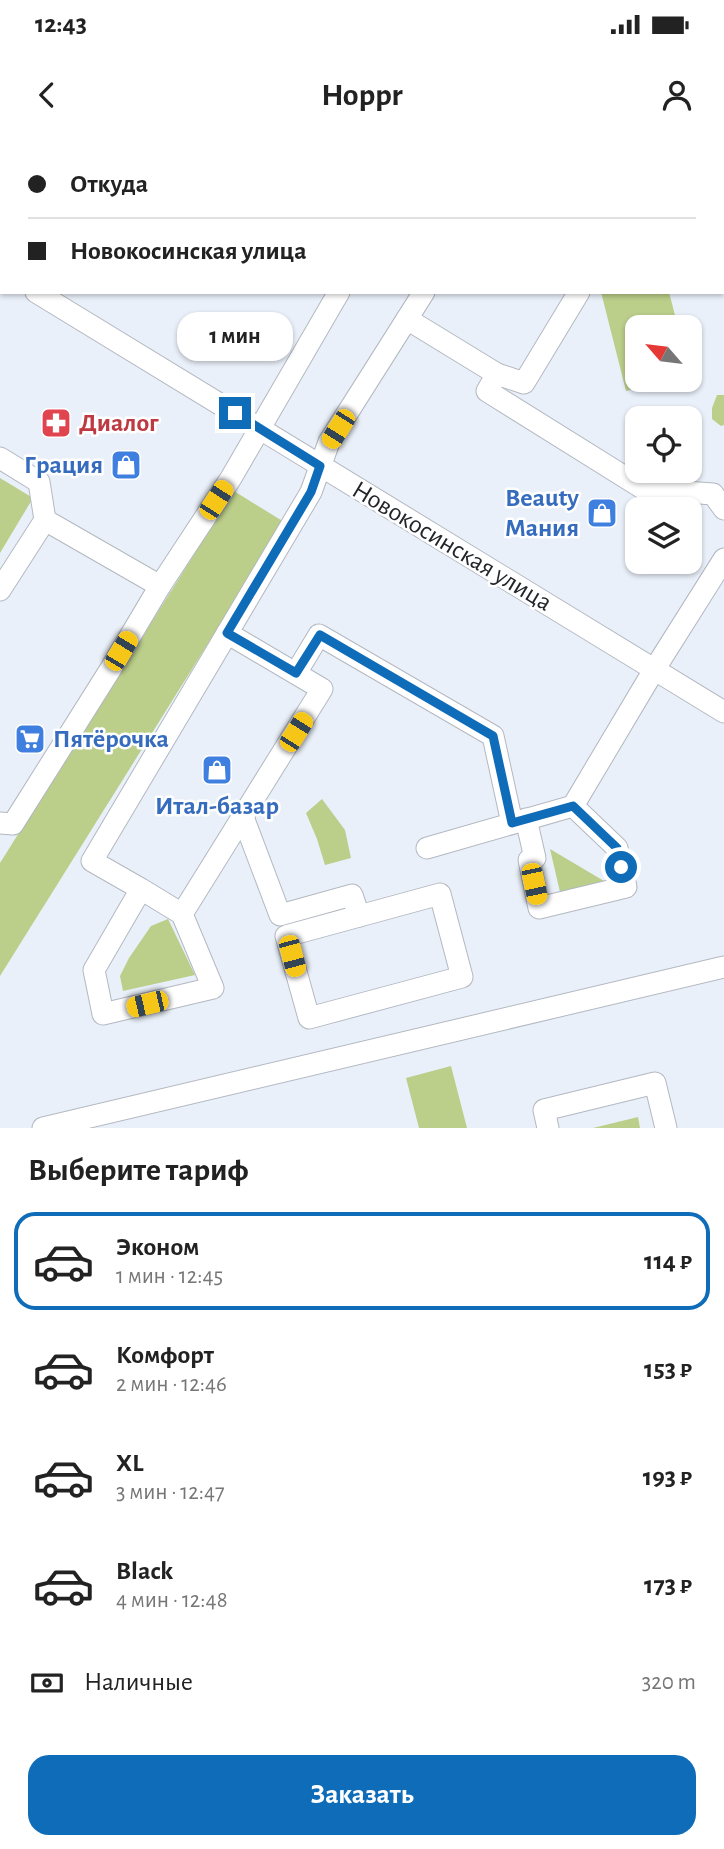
<!DOCTYPE html>
<html lang="ru">
<head>
<meta charset="utf-8">
<style>
  :root { --surface:#fff; --page:#f2f2f2; --text:#222; --muted:#767676; --line:#e0e0e0; --accent:#0e6cb9 }
  body { margin:0; font-family:"Alegreya Sans",sans-serif; background:var(--page); color:var(--text); height:100vh; display:flex; flex-direction:column; font-size:26px; white-space:nowrap }
  * { box-sizing:border-box; margin:0 }
  p { font-size:23px; color:var(--muted) }
  .icon { flex:none; width:38px; height:38px; fill:none; stroke:currentColor; stroke-width:2; stroke-linecap:round; stroke-linejoin:round }
  .map { position:relative; height:988px; overflow:hidden }
  .panel { display:flex; flex-direction:column; background:var(--surface); flex:1 }
  .panel>* { flex:none }
  .hud { position:absolute; left:0px; top:0px; width:724px; height:154px; box-shadow:0 2px 5px #0004; display:grid; align-content:center; height:154px; padding:0 28px; background:var(--surface) }
  .needle { width:46px; rotate:298deg }
  .buttons { position:absolute; left:625px; top:175px; display:grid; gap:14px }
  .buttons a { display:grid; place-items:center; width:77px; height:77px; border-radius:14px; background:var(--surface); box-shadow:0 2px 5px #0004; font-size:35px }
  .end { position:absolute; width:32px; height:32px; margin:-16px; border:9px solid #0e6cb9; background:#fff; box-shadow:0 0 0 4px #fff }
  .from { border-radius:50% }
  .bubble { position:absolute; height:49px; border-radius:21px; background:var(--surface); box-shadow:0 2px 5px #0004; font-size:23px; font-weight:700; line-height:49px; text-align:center }
  .car { position:absolute; width:21px; height:42px; margin:-21px -10px; border-radius:9px; box-shadow:0 0 5px 2px #0007; background:linear-gradient(#f5c518 24%,#345 0 40%,#f5c518 0 76%,#345 0 86%,#f5c518 0) }
  .hud b { display:flex; align-items:center; gap:24px; height:66px; font-size:26px }
  .hud b+b { border-top:2px solid var(--line) }
  .hud i { width:18px; height:18px; background:var(--text) }
  ul { padding:0; list-style:none }
  li { display:flex; align-items:center; gap:21px; height:98px; margin:0 14px 10px; padding:0 14px; border:4px solid transparent; border-radius:21px }
  li div { flex:1 }
  li b { display:block; font-size:26px }
  li em { font-style:normal; font-weight:700 }
  li.current { border-color:var(--accent) }
  li>.icon { width:63px; height:63px; stroke-width:1.5 }
  h2 { padding:0 28px; font-size:32px; line-height:84px }
  .pay { display:flex; align-items:center; gap:18px; height:77px; padding:0 28px; font-size:26px }
  .pay p { margin-inline-start:auto }
  .button { display:flex; gap:14px; margin-top:auto; padding:14px 28px }
  .button a { flex:1; height:80px; border-radius:21px; background:var(--accent); color:#fff; font-size:28px; font-weight:700; line-height:80px; text-align:center }
  .status { display:flex; justify-content:space-between; align-items:center; height:49px; padding:0 35px; background:var(--surface); direction:ltr }
  .status svg { height:19px; fill:currentColor }
  header { display:flex; justify-content:space-between; align-items:center; height:91px; padding:0 28px; background:var(--surface); font-size:32px; font-weight:700 }
  .map>svg:first-child { display:block }
  .park { fill:#bbce8a }
  .lines { fill:none; stroke-linecap:round; stroke-linejoin:round }
  .minor-casing { stroke:#b3b8c1; stroke-width:23 }
  .minor { stroke:#fff; stroke-width:21 }
  .route { stroke:#0e6cb9; stroke-width:9 }
  .labels { text-anchor:middle; dominant-baseline:central; stroke-width:5; stroke-linejoin:round; paint-order:stroke }
  .health-label { font-size:26px; font-weight:bold; fill:#be3a42; stroke:#fff; text-anchor:start }
  .shop-label { font-size:26px; font-weight:bold; fill:#366cbe; stroke:#fff; text-anchor:end }
  .street-label { font-size:26px; fill:#232529; stroke:#fff }
</style>
</head>
<body>
<div class="status"><b>12:43</b><svg viewBox="0 0 49 12"><path d="M0 12V9h3v3zM5 12V6h3v6zM10 12V3h3v9zM15 12V0h3v12zM26 1h20v11H26zM47 4h2v5h-2z"/></svg></div>
<header><svg class="icon" aria-label="back" viewBox="0 0 24 24"><path d="M15 5l-7 7 7 7"/></svg>Hoppr<svg class="icon" aria-label="person" viewBox="0 0 24 24"><circle cx="12" cy="8" r="4"/><path d="M4 21q1-7 8-7t8 7"/></svg></header>
<div class="map">
<svg width="724" height="988" viewBox="0 0 724 988">
  <rect width="100%" height="100%" fill="#eaf0f9"/>
  <g class="park">
    <polygon points="601,152 669,152 678,187 637,187 637,240 672,240 626,251"/>
    <polygon points="717,255 724,255 724,285 721,286 712,279 712,268"/>
    <polygon points="0,338 33,358 0,413"/>
    <polygon points="234,351 284,382 0,836 0,723"/>
    <polygon points="322,659 345,690 351,718 325,725 317,699 306,673"/>
    <polygon points="550,709 604,741 560,752"/>
    <polygon points="168,779 195,835 123,851 120,836 129,818 151,786"/>
    <polygon points="451,926 467,988 419,988 406,938"/>
    <polygon points="638,977 640,988 593,988"/>
  </g>
  <g class="lines">
    <g class="minor-casing">
      <g id="minor">
        <polyline points="624,0 627,2"/>
        <polyline points="58,2 59,0"/>
        <polyline points="273,2 274,0"/>
        <polyline points="429,2 430,0"/>
        <polyline points="518,2 519,0"/>
        <polyline points="723,6 724,4"/>
        <polyline points="723,39 724,45"/>
        <polyline points="0,130 2,131"/>
        <polyline points="36,152 724,572"/>
        <polyline points="407,179 497,234 487,251 644,349 713,354 724,369"/>
        <polyline points="497,234 524,243 579,152"/>
        <polyline points="0,318 39,342 45,380 0,450"/>
        <polyline points="45,380 160,446"/>
        <polyline points="296,533 319,495 493,596 512,683"/>
        <polyline points="243,677 280,775 352,755 359,776"/>
        <polyline points="526,679 535,718 529,720 539,768 626,747 617,708 573,666"/>
        <polyline points="0,683 13,684 110,530 160,446 231,338 339,152"/>
        <polyline points="427,708 573,666 654,530 724,419"/>
        <polyline points="141,749 182,774 213,848 103,874 94,830 141,749 92,721 311,352 329,302 424,152"/>
        <polygon points="440,754 462,837 309,878 286,796"/>
        <polyline points="182,774 322,549 227,493"/>
        <polyline points="43,988 724,827"/>
        <polyline points="548,988 544,970 655,943 666,988"/>
      </g>
    </g>
    <use href="#minor" class="minor"/>
  </g>
  <g class="lines">
    <polyline class="route" points="235,273 320,326 311,352 227,493 296,533 320,495 493,596 512,683 573,666 617,708 621,727"/>
  </g>
  <defs>
    <g id="pharmacy-square" transform="scale(1.575)"><rect x="-9" y="-9" width="18" height="18" rx="4" fill="#e0444e" stroke="#fff"/><path d="M-2-6h4v4h4v4h-4v4h-4v-4h-4v-4h4Z" fill="#fff"/></g>
    <g id="shop-square" transform="scale(1.575)"><rect x="-9" y="-9" width="18" height="18" rx="4" fill="#3f7fe0" stroke="#fff"/><path d="M-5-2.5h2.3a2.7 3.5 0 0 1 5.4 0H5L5.5 6h-11ZM-1.5-2.5h3a1.5 2.3 0 0 0-3 0Z" fill="#fff"/></g>
    <g id="supermarket-square" transform="scale(1.575)"><rect x="-9" y="-9" width="18" height="18" rx="4" fill="#3f7fe0" stroke="#fff"/><path d="M-6-5.5h2.5l.6 2H6L4.5 2H-2.5L-4.4-4H-6ZM-1.5 3.2a1.3 1.3 0 1 0 .1 0ZM3 3.2a1.3 1.3 0 1 0 .1 0Z" fill="#fff"/></g>
  </defs>
  <g fill-rule="evenodd">
    <use href="#pharmacy-square" x="56" y="283"/>
    <use href="#shop-square" x="126" y="325"/>
    <use href="#shop-square" x="602" y="373"/>
    <use href="#supermarket-square" x="30" y="599"/>
    <use href="#shop-square" x="217" y="630"/>
  </g>
  <g class="labels">
    <g class="health-label">
      <text x="79" y="283">Диалог</text>
    </g>
    <g class="shop-label">
      <text x="103" y="325">Грация</text>
      <text x="579" y="358">Beauty<tspan x="579" dy="30">Мания</tspan></text>
      <text x="53" y="599" text-anchor="start">Пятёрочка</text>
      <text x="217" y="666" text-anchor="middle">Итал-базар</text>
    </g>
    <g class="street-label">
      <text transform="translate(452 406) rotate(31)">Новокосинская улица</text>
    </g>
  </g>
</svg>
<div class="buttons">
<a><svg class="needle" viewBox="-14 -14 28 28"><path d="M0-13l5 13h-10z" fill="#e53935"/><path d="M0 13l5-13h-10z" fill="#767676"/></svg></a>
<a><svg class="icon" aria-label="locate" viewBox="0 0 24 24"><circle cx="12" cy="12" r="6"/><path d="M12 2v4M12 18v4M2 12h4M18 12h4"/></svg></a>
<a><svg class="icon" aria-label="layers" viewBox="0 0 24 24"><path d="M12 4l9 5-9 5-9-5zM3 14l9 5 9-5"/></svg></a>
</div>
<i class="end from" style="left:621px;top:727px"></i>
<i class="end" style="left:235px;top:273px"></i>
<div class="bubble" style="left:177px;top:172px;width:116px">1 мин</div>
<i class="car" style="left:338px;top:289px;rotate:212deg"></i>
<i class="car" style="left:216px;top:360px;rotate:33deg"></i>
<i class="car" style="left:121px;top:511px;rotate:31deg"></i>
<i class="car" style="left:296px;top:592px;rotate:32deg"></i>
<i class="car" style="left:534px;top:744px;rotate:168deg"></i>
<i class="car" style="left:292px;top:816px;rotate:165deg"></i>
<i class="car" style="left:147px;top:864px;rotate:257deg"></i>
<div class="hud">
<b><i class="from"></i>Откуда</b>
<b><i></i>Новокосинская улица</b>
</div>
</div>
<section class="panel">
<h2>Выберите тариф</h2>
<ul>
<li class="current"><svg class="icon" aria-label="car" viewBox="0 0 24 24"><path d="M5 17H2v-5l4-1 3-4h7l3 4 3 1v5h-3M9 17h6M6 11h13"/><circle cx="7" cy="17" r="2"/><circle cx="17" cy="17" r="2"/></svg><div><b>Эконом</b><p>1 мин · 12:45</p></div><em>114 ₽</em></li>
<li><svg class="icon" aria-label="car" viewBox="0 0 24 24"><path d="M5 17H2v-5l4-1 3-4h7l3 4 3 1v5h-3M9 17h6M6 11h13"/><circle cx="7" cy="17" r="2"/><circle cx="17" cy="17" r="2"/></svg><div><b>Комфорт</b><p>2 мин · 12:46</p></div><em>153 ₽</em></li>
<li><svg class="icon" aria-label="car" viewBox="0 0 24 24"><path d="M5 17H2v-5l4-1 3-4h7l3 4 3 1v5h-3M9 17h6M6 11h13"/><circle cx="7" cy="17" r="2"/><circle cx="17" cy="17" r="2"/></svg><div><b>XL</b><p>3 мин · 12:47</p></div><em>193 ₽</em></li>
<li><svg class="icon" aria-label="car" viewBox="0 0 24 24"><path d="M5 17H2v-5l4-1 3-4h7l3 4 3 1v5h-3M9 17h6M6 11h13"/><circle cx="7" cy="17" r="2"/><circle cx="17" cy="17" r="2"/></svg><div><b>Black</b><p>4 мин · 12:48</p></div><em>173 ₽</em></li>
</ul>
<div class="pay"><svg class="icon" aria-label="cash" viewBox="0 0 24 24"><path d="M3 7h18v10H3z"/><circle cx="12" cy="12" r="2"/></svg>Наличные<p>320 m</p></div>
<div class="button"><a>Заказать</a></div>
</section>
</body>
</html>
